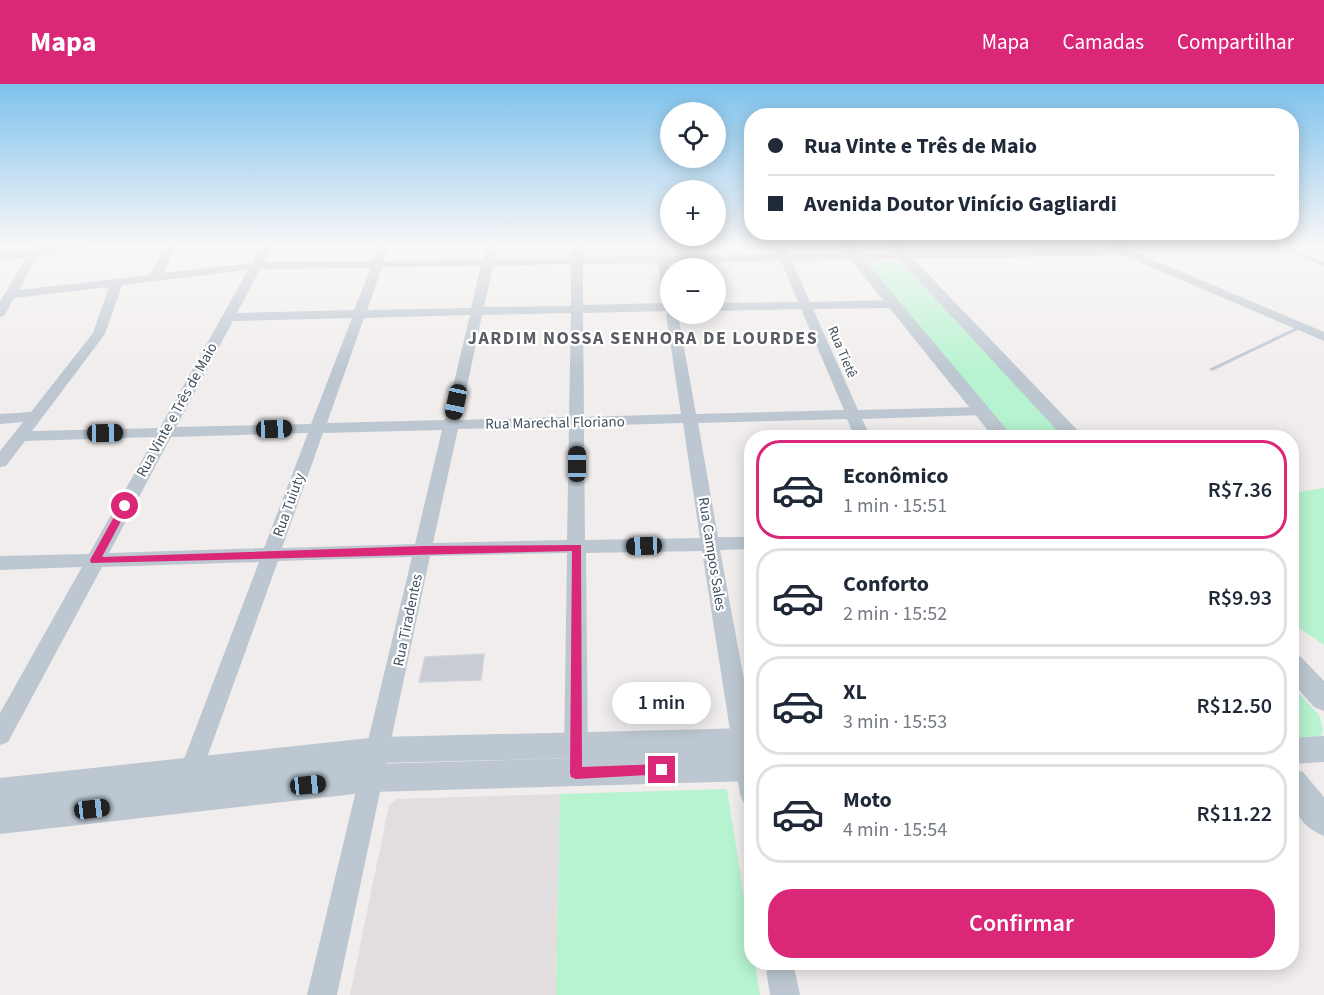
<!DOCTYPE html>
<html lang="pt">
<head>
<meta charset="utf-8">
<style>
  :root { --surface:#fff; --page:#f6f6f7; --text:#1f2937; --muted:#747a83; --line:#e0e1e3; --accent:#db2777 }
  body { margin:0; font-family:"Source Sans 3",sans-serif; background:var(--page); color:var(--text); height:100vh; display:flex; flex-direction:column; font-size:22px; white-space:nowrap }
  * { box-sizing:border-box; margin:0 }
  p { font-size:20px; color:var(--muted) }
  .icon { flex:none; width:33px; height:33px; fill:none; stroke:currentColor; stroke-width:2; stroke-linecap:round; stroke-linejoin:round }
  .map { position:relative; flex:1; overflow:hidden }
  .drawer { position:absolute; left:744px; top:346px; width:555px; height:540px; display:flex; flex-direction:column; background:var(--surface); border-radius:24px; box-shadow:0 3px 15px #0003 }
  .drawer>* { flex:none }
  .top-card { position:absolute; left:744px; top:24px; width:555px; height:132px; border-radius:24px; box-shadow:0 3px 15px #0003; display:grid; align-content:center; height:132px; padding:0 24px; background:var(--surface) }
  .buttons { position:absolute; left:660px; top:18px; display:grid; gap:12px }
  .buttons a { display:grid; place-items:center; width:66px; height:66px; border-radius:50%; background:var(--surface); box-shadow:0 3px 15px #0003; font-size:30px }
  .end { position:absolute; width:27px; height:27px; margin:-14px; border:8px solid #db2777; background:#fff; box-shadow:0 0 0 3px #fff }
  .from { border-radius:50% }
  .bubble { position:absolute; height:42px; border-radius:21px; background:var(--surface); box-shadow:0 3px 15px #0003; font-size:20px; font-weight:600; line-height:42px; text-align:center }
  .car { position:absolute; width:18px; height:36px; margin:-18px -9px; border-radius:8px; box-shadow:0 0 4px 2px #0007; background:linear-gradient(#222 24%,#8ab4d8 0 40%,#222 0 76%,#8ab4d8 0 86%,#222 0) }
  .top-card b { display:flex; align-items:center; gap:21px; height:57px; font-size:22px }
  .top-card b+b { border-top:2px solid var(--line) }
  .top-card i { width:15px; height:15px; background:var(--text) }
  ul { padding:10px 0 0; list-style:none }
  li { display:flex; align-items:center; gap:18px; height:99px; margin:0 12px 9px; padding:0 12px; border:3px solid var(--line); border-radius:24px }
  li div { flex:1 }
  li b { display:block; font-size:22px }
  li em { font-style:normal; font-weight:600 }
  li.current { border-color:var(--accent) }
  li>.icon { width:54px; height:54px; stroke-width:1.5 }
  .button { display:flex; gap:12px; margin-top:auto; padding:12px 24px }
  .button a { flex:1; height:69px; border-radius:24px; background:var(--accent); color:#fff; font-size:24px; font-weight:600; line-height:69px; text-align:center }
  header { display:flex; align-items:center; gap:36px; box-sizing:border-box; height:84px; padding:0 30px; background:var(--accent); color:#fff }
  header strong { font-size:28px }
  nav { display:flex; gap:33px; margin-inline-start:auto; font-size:21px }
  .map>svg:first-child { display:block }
  .education { fill:#e2dedf }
  .green { fill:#b7f3d0 }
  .building { fill:#c9ccd4; stroke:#d1d3da; stroke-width:1.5 }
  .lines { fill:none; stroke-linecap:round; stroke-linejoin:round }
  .service { fill:#bcc7d1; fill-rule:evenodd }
  .minor { fill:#bcc7d1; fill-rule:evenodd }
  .tertiary { fill:#bcc7d1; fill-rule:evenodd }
  .secondary { fill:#becad9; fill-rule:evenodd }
  .route { fill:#db2777 }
  .labels { text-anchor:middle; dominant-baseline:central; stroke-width:4.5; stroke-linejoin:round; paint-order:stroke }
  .far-street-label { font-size:14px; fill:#44505d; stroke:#fff }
  .street-label { font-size:15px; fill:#44505d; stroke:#fff }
  .far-district-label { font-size:18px; font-weight:bold; letter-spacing:1.5px; fill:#595d63; stroke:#fff }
</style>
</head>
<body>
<header>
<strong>Mapa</strong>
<nav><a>Mapa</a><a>Camadas</a><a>Compartilhar</a></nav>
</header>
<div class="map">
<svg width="1324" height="911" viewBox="0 0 1324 911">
  <rect width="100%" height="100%" fill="#f1eded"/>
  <polygon class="education" points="560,710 556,911 350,911 389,721 397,715"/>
  <g class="green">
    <polygon points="869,176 900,177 1065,354 1012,354 864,179"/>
    <polygon points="1324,404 1324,561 1292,539 1292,409"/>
    <polygon points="1292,602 1319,631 1323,647 1320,653 1304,659 1292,657"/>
    <polygon points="727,705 751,858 752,879 755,879 760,911 556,911 560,710"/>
  </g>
  <polygon class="building" points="484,570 481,596 419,598 425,573"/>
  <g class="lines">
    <g class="service">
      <polygon points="1270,160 1278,160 1324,178 1324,182"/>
      <polygon points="1299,242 1304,243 1214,286 1212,287 1209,285"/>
    </g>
    <g class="minor">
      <path d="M166 160H177L163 189 252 179 262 160H273L264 178 373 177 379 160H390L384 177 483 175 487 160H497L494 175 571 174 572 160H582L583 173 657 172 656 160H666L668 172 778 170 774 160H785L789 170 1109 165V161L1115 160 1324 248V257L1123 171 792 177 810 218 893 216 899 220 893 224 813 225 858 326 982 323 989 327 982 331 862 335 871 354H855L847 335 698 339 718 453H752V465L720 466 752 639V721L743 718 740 710 702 467 586 469 588 672 584 680 576 683 568 680 564 672 567 469 430 472 337 911H307L412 473 278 477 196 704 188 707 180 704 176 696 259 478 102 483 8 658 0 661V629L82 483 0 486V472L89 470 155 353 25 357 6 382 0 383V367L23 338 0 340V330L31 328 93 249 109 203 14 214 4 232 0 233V218L31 165 35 164 40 167 19 206 150 191ZM781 177 798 218 716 219V227L801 225 844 326 696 330 678 230H670V227L666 230 681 330 584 333 583 229 670 227 669 179ZM658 179 664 219 583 221V180ZM571 180V222L484 223 493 182ZM481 182 471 224 367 226 382 183ZM371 184 354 226 237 229 260 185ZM248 186 160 344 32 347 105 250 122 201ZM571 229 569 333 460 336 482 231ZM470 231 445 336 327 339 364 234ZM352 234 311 340 176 343 233 237ZM683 339 700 454 585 456 584 342ZM569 342 567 456 433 459 458 345ZM442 346 415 460 282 464 323 349ZM308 349 264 464 109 469 171 353Z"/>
      <polygon points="765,879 793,879 800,911 770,911"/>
    </g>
    <g class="tertiary">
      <polygon points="838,160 851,160 1014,354 994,354"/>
      <polygon points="885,160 899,160 1085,354 1064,354"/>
      <polygon points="1292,570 1301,573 1324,597 1324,627 1314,623 1292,598"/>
      <path d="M752 644V697L372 708 0 750V694L379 653ZM576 674 372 680 364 681 379 679Z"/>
      <polygon points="1324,652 1324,678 1292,680 1292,654"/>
      <path d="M1292 684 1303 688 1324 713V752C1293 740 1289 713 1292 684Z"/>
    </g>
    <polygon class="secondary" points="53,160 97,160 90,165 0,177 0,167"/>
  </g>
  <linearGradient id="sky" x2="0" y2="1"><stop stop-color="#7ec2ed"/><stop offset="0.56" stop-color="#f9f7f7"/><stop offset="1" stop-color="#f9f7f7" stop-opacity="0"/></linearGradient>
  <rect width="1324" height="288" fill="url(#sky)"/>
  <polygon class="route" points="125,418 129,422 102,473 423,462 581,461 582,683 662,680 666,682 668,686 666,690 576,695 571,693 570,689 572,467 91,479 90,476 120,422"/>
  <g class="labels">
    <g class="far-street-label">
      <text transform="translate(842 268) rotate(67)">Rua Tietê</text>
    </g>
    <g class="street-label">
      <text transform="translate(177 326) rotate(-61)">Rua Vinte e Três de Maio</text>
      <text transform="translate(555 339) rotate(-1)">Rua Marechal Floriano</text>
      <text transform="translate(289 421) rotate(-70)">Rua Tuiuty</text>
      <text transform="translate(712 470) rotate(81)">Rua Campos Sales</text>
      <text transform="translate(408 536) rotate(-78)">Rua Tiradentes</text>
    </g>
    <g class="far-district-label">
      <text x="643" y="254">JARDIM NOSSA SENHORA DE LOURDES</text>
    </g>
  </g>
</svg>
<div class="buttons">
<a><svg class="icon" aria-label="locate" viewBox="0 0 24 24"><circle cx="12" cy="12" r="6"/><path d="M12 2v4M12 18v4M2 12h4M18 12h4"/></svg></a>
<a>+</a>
<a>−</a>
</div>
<i class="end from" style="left:125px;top:422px"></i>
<i class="end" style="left:662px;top:686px"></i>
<div class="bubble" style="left:612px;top:598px;width:99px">1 min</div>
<i class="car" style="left:456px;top:318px;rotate:192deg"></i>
<i class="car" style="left:274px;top:345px;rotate:88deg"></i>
<i class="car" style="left:105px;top:349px;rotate:89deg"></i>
<i class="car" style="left:577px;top:380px;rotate:0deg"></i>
<i class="car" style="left:644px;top:462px;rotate:268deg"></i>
<i class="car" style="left:308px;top:701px;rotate:84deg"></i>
<i class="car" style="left:92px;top:725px;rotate:83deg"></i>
<div class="top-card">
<b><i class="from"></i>Rua Vinte e Três de Maio</b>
<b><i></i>Avenida Doutor Vinício Gagliardi</b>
</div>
<section class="drawer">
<ul>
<li class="current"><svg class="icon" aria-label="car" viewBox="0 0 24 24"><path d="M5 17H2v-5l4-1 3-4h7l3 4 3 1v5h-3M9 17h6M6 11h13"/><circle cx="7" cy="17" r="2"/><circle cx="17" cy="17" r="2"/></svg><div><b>Econômico</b><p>1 min · 15:51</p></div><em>R$7.36</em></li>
<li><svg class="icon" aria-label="car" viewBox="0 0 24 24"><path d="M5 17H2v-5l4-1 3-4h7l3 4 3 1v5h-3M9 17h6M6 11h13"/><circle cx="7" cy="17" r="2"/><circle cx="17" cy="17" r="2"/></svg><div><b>Conforto</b><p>2 min · 15:52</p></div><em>R$9.93</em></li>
<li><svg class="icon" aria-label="car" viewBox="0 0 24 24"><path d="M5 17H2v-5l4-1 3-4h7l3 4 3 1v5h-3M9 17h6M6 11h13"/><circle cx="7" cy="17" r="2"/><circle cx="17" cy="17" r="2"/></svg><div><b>XL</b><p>3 min · 15:53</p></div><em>R$12.50</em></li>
<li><svg class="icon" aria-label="car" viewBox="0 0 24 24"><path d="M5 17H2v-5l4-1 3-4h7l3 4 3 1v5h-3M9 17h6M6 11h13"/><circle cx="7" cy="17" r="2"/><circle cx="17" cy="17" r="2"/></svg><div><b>Moto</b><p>4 min · 15:54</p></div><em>R$11.22</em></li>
</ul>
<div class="button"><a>Confirmar</a></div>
</section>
</div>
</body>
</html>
